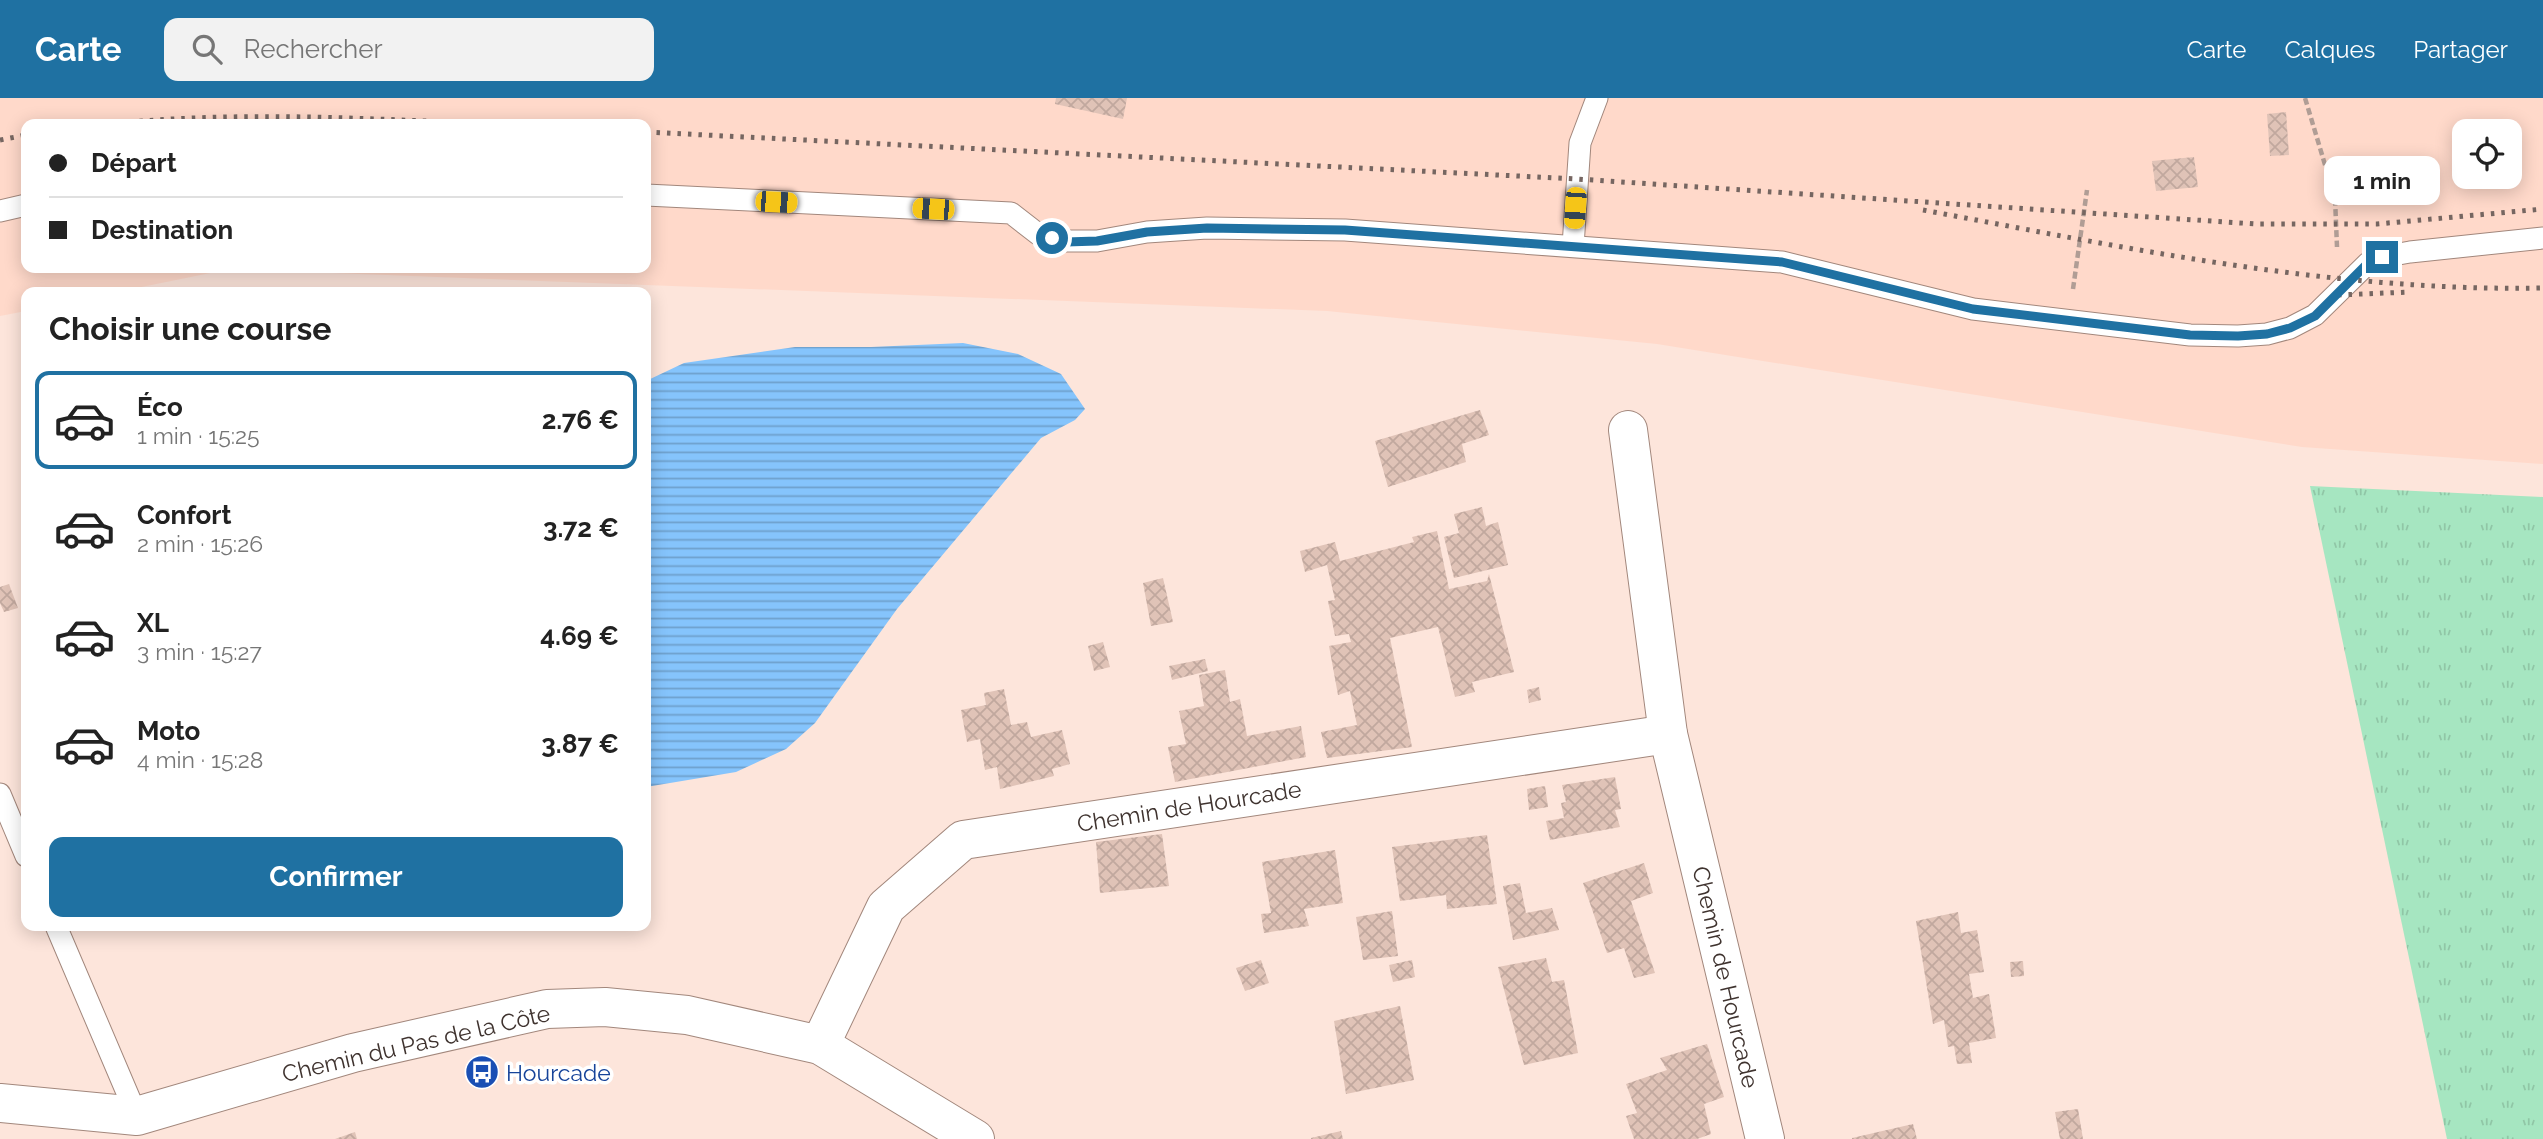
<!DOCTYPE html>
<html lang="fr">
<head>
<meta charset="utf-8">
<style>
  :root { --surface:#fff; --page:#f2f2f2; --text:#222; --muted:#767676; --line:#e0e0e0; --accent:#1f71a2 }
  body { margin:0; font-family:Raleway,sans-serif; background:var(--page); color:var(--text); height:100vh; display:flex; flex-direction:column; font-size:26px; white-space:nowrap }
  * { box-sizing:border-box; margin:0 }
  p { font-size:23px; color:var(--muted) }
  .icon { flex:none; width:38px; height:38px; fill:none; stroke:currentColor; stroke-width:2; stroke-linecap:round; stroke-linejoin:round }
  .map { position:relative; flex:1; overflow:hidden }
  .side { position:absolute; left:21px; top:189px; width:630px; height:644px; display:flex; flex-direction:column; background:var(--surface); border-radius:14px; box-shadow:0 4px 18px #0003 }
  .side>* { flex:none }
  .guide { position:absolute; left:21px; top:21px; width:630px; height:154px; border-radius:14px; box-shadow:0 4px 18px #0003; display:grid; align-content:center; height:154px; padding:0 28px; background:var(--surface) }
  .tools { position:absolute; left:2452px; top:21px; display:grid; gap:14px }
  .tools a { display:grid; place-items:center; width:70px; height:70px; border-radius:14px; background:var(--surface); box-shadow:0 4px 18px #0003; font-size:35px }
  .end { position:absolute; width:32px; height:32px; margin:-16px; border:9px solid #1f71a2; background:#fff; box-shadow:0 0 0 4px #fff }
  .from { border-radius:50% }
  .bubble { position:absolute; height:49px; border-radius:14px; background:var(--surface); box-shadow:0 4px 18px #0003; font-size:23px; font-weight:700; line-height:49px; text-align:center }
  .car { position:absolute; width:21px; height:42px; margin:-21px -10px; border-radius:9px; box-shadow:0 0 5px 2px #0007; background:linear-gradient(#f5c518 24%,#345 0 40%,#f5c518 0 76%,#345 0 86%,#f5c518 0) }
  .guide b { display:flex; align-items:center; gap:24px; height:66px; font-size:26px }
  .guide b+b { border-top:2px solid var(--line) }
  .guide i { width:18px; height:18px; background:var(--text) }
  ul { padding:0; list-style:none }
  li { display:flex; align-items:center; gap:21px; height:98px; margin:0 14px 10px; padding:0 14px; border:4px solid transparent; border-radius:14px }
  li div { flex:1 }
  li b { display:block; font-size:26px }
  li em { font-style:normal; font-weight:700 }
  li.active { border-color:var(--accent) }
  li>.icon { width:63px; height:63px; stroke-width:1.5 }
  h2 { padding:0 28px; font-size:32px; line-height:84px }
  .cta { display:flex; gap:14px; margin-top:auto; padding:14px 28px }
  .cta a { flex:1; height:80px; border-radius:14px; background:var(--accent); color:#fff; font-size:28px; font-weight:700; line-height:80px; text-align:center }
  header { display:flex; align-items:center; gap:42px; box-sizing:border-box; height:98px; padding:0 35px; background:var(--accent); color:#fff }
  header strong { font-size:33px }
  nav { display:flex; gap:38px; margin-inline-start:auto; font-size:24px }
  .search { width:490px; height:63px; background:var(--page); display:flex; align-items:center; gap:18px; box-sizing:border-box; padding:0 24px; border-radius:14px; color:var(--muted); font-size:26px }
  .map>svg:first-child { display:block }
  .built { fill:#ffd9ca; fill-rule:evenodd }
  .grass { fill:url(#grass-tufts) }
  .water { fill:url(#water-rules) }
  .building { fill:url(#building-cross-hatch) }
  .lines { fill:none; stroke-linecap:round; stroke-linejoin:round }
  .lane-casing { stroke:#a2877c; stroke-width:23 }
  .street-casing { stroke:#a2877c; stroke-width:40 }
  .secondary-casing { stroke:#a2877c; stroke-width:40 }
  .path { stroke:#b09d95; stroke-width:4.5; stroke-dasharray:7 3.5; stroke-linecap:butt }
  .lane { stroke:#fff; stroke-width:21 }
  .street { stroke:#fff; stroke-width:38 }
  .secondary { stroke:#fff; stroke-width:38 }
  .rail { stroke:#766661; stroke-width:5; stroke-dasharray:3.5 7; stroke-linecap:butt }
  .route { stroke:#1f71a2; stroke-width:9 }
  .labels { text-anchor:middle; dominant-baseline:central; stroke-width:7; stroke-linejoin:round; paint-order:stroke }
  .street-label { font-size:23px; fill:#3f332f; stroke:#fff }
  .transit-label { font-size:23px; fill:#164399; stroke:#fff; text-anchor:start }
</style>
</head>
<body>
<header>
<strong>Carte</strong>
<div class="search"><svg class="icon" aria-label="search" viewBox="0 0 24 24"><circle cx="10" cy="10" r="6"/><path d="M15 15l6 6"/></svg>Rechercher</div>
<nav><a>Carte</a><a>Calques</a><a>Partager</a></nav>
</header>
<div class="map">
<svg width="2543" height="1041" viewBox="0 0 2543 1041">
  <defs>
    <pattern id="grass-tufts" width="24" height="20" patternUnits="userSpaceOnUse" patternTransform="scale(1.75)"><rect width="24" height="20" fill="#a6e6c1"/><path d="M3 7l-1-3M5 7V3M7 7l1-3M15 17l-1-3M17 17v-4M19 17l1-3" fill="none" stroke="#90c6a6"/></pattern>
    <pattern id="water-rules" width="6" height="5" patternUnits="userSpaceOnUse" patternTransform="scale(1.75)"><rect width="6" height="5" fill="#85c4fc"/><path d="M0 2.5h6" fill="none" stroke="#6ea0cc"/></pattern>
    <pattern id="building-cross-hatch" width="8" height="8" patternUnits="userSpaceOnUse" patternTransform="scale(1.75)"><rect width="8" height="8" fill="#e0c3b7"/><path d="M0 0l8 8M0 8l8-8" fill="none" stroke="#c1a89e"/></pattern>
  </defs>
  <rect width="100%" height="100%" fill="#fde5db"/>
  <path class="built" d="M0 0H2543V366L2302 349 1657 246 1327 213 230 171 117 194H26V213L0 218ZM26 26H646V170H26ZM2464 33H2510V79H2464Z"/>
  <polygon class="grass" points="2310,388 2543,399 2543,1041 2447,1041"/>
  <polygon class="water" points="963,245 1018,256 1061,276 1085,311 1075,322 1041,340 897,511 815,625 786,651 736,674 646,689 646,283 684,265 795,249 871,249"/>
  <g class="building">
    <polygon points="1056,0 1127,0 1123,21 1055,6"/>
    <polygon points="2286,14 2289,57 2270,58 2267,16"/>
    <polygon points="2194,59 2198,89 2156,93 2152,63"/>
    <polygon points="1480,312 1489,337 1462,346 1466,364 1388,389 1375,343"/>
    <polygon points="1482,409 1486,428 1498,424 1508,467 1454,480 1444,439 1459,435 1454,416"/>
    <polygon points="1437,433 1449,491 1487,483 1489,476 1514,574 1472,584 1475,594 1455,599 1438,529 1390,540 1412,649 1327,660 1321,634 1357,627 1350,593 1338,597 1329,548 1351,544 1349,536 1335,538 1328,503 1335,502 1327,467 1305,474 1300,453 1335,444 1340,463 1414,444 1412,439"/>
    <polygon points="1163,480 1173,524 1151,528 1143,485"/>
    <polygon points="9,486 18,510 4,514 0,505 0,489"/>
    <polygon points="1103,544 1110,569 1094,573 1088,548"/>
    <polygon points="1205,561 1208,573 1172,582 1169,568"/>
    <polygon points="1225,572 1230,604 1240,601 1247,638 1301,628 1306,659 1175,684 1168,649 1186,646 1179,613 1204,608 1199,577"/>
    <polygon points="1539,589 1541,602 1529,605 1527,592"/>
    <polygon points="1004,591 1011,627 1027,624 1031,639 1062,632 1070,666 1052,671 1054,678 1000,691 997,669 985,672 980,641 967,644 961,612 986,607 984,595"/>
    <polygon points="1615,679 1621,711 1615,712 1620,729 1550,742 1546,723 1564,720 1561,705 1566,704 1562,687"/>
    <polygon points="1545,688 1548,709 1529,712 1527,691"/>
    <polygon points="1162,736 1169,788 1100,795 1096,744"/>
    <polygon points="1487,737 1497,806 1447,811 1446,797 1400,803 1392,749"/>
    <polygon points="1335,752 1343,805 1304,811 1309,828 1264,835 1261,816 1271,815 1262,764"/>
    <polygon points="1644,765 1653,795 1631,803 1655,875 1634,880 1624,850 1607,855 1583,785"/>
    <polygon points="1520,785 1526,815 1552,810 1559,832 1513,842 1503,788"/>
    <polygon points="1392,813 1398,858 1363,862 1356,819"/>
    <polygon points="1958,814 1961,835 1977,832 1984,874 1969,876 1973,900 1989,896 1996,940 1969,945 1972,965 1957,966 1954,948 1948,949 1944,922 1933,926 1916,823"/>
    <polygon points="1546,860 1552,884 1564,882 1578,955 1524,967 1498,869"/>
    <polygon points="1261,862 1269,885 1245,893 1236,870"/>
    <polygon points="1412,862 1415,879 1393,884 1389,867"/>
    <polygon points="2023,863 2024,878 2011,879 2010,864"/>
    <polygon points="1400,908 1414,982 1346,996 1334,923"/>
    <polygon points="1707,946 1724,999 1704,1006 1711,1036 1697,1041 1634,1041 1626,1018 1637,1015 1626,986 1667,972 1660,960"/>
    <polygon points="2078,1011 2083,1041 2060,1041 2055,1014"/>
    <polygon points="1913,1026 1917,1041 1852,1041 1852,1040"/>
    <polygon points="1341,1033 1343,1041 1311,1041 1311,1040"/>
    <polygon points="355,1034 357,1041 335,1041"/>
  </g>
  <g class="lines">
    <g class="lane-casing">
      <g id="lane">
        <polyline points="646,97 1011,115 1038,136 1066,143 1097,143 1147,134 1207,130 1345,132 1782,164 1973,211 2190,237 2238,238 2267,236 2290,230 2315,217 2368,165 2382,159 2410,154 2543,140"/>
        <polyline points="0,113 26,107"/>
        <polyline points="1573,148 1580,45 1597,0"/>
        <polyline points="0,696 26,758"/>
        <polyline points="56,828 137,1018"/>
      </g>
    </g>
    <g class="street-casing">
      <g id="street">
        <polyline points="1628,332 1668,636 1765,1041"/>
        <polyline points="820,947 886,809 963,742 1668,636"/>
      </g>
    </g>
    <g class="secondary-casing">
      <polyline id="secondary" points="0,1005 137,1018 353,955 547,911 605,909 687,917 820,947 975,1041"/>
    </g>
    <g class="path">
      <polyline points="2305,0 2335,100 2337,149"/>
      <polyline points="2073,191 2087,92"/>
    </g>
    <use href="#lane" class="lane"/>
    <use href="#street" class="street"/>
    <use href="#secondary" class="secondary"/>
    <g class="rail">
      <path d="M108 26C235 13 361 20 488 26"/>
      <polyline points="646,34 1577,81 2256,126 2377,126 2543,111"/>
      <polyline points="0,42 26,37"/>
      <path d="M1923 112C2127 150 2334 194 2543 190"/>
      <polyline points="2338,197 2410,194"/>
    </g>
  </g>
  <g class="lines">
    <polyline class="route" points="1052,140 1066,144 1097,143 1147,134 1207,130 1345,132 1782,164 1973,211 2190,237 2238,238 2267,236 2290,230 2315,218 2368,165 2382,159"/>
  </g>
  <defs>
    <g id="bus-disc" transform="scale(1.75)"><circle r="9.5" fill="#1a4fb4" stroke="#fff"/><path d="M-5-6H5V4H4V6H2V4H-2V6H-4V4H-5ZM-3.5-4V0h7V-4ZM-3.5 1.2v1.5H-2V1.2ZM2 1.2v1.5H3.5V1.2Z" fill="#fff"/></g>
  </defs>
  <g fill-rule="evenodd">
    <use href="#bus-disc" x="482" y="974"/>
  </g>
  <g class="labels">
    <g class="street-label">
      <text transform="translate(1189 708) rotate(-9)">Chemin de Hourcade</text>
      <text transform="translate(1726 879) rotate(77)">Chemin de Hourcade</text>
      <text transform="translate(416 945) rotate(-13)">Chemin du Pas de la Côte</text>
    </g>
    <g class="transit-label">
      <text x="506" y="974">Hourcade</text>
    </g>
  </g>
</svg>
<div class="tools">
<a><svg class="icon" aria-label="locate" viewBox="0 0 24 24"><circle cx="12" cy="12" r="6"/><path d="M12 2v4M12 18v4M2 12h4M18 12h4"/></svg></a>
</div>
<i class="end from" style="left:1052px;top:140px"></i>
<i class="end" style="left:2382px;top:159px"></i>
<div class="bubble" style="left:2324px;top:58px;width:116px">1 min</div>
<i class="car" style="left:776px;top:104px;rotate:93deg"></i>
<i class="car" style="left:1575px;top:110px;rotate:184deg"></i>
<i class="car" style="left:933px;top:111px;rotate:273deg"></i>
<div class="guide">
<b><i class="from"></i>Départ</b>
<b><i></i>Destination</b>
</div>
<section class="side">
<h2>Choisir une course</h2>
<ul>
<li class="active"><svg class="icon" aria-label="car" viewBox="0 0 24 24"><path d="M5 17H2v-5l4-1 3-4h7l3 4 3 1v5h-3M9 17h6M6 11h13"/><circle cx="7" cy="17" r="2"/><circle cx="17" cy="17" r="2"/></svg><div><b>Éco</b><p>1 min · 15:25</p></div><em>2.76 €</em></li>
<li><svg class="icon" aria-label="car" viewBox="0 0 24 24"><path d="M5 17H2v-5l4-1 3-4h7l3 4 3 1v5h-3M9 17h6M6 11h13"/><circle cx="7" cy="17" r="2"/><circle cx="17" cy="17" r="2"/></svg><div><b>Confort</b><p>2 min · 15:26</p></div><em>3.72 €</em></li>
<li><svg class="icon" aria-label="car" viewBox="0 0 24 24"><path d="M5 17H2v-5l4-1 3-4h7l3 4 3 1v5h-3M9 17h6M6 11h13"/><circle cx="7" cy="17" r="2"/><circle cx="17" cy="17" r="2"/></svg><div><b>XL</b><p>3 min · 15:27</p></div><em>4.69 €</em></li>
<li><svg class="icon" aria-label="car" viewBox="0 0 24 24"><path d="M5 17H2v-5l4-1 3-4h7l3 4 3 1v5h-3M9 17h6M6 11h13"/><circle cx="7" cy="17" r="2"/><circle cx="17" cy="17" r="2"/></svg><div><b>Moto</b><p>4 min · 15:28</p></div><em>3.87 €</em></li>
</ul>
<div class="cta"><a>Confirmer</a></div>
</section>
</div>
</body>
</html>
